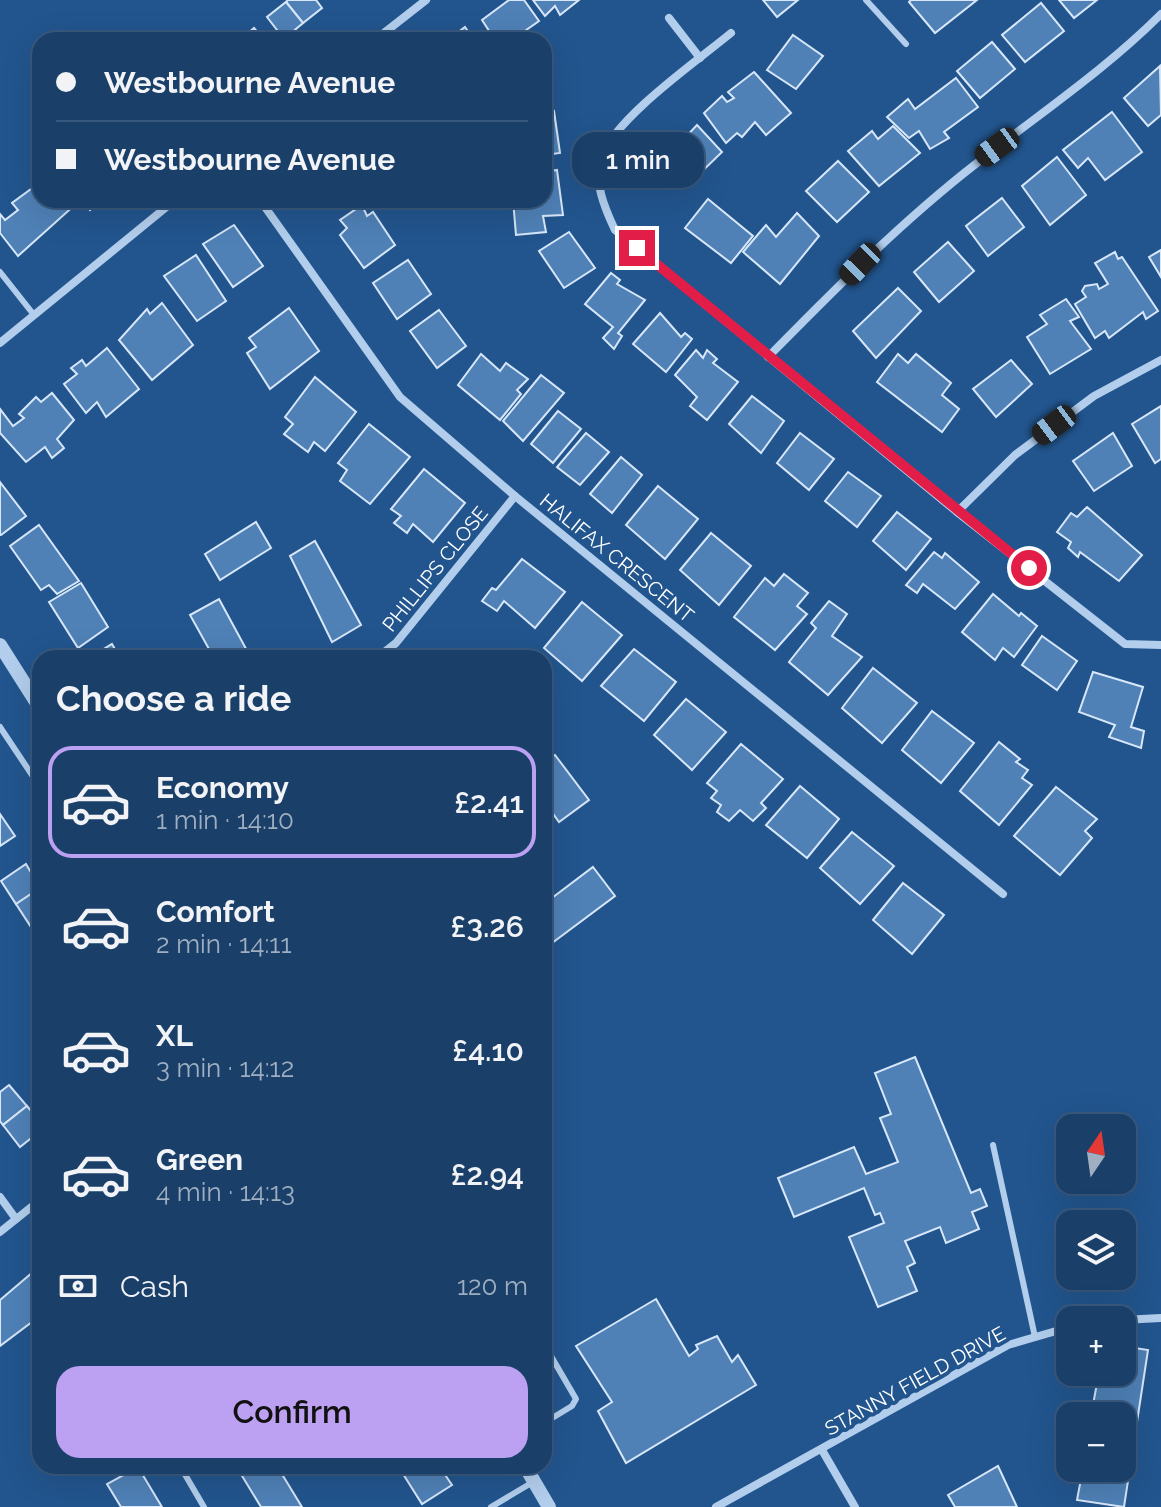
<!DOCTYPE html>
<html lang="en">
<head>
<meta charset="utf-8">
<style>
  :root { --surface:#1a406a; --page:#234770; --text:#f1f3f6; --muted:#9fafc1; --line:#38597e; --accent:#bca0f2 }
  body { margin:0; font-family:Raleway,sans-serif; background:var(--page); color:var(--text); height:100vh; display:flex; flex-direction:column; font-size:30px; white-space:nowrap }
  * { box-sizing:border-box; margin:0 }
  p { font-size:26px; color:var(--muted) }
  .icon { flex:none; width:44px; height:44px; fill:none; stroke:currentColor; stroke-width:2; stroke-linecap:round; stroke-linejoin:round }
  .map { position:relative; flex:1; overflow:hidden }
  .side { position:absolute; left:32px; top:650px; width:520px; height:824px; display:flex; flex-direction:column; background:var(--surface); border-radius:24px; box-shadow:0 8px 32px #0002,0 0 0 2px var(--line) }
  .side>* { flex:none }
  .guide { position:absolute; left:32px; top:32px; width:520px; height:176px; border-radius:24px; box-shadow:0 8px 32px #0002,0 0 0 2px var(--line); display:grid; align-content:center; height:176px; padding:0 24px; background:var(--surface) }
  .needle { width:52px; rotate:13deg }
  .controls { position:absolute; left:1056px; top:1114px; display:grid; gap:16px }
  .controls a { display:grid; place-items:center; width:80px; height:80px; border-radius:16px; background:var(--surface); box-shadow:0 8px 32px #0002,0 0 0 2px var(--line); font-size:40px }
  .end { position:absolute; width:36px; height:36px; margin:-18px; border:10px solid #e11d48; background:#fff; box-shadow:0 0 0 4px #fff }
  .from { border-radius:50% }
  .bubble { position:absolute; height:56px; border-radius:24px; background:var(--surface); box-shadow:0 8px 32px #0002,0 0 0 2px var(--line); font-size:26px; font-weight:600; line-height:56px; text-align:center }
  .car { position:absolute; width:24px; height:48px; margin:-24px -12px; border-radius:10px; box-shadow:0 0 6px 2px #0007; background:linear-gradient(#222 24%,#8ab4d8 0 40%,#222 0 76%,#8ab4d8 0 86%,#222 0) }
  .guide b { display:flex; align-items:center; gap:28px; height:76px; font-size:30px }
  .guide b+b { border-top:2px solid var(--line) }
  .guide i { width:20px; height:20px; background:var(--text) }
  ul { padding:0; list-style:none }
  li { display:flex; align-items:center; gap:24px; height:112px; margin:0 16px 12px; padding:0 8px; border:4px solid transparent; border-radius:24px }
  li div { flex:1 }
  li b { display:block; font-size:30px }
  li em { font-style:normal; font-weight:600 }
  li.on { border-color:var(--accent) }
  li>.icon { width:72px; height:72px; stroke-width:1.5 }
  h2 { padding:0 24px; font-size:36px; line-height:96px }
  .pay { display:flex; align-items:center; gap:20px; height:88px; padding:0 24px; font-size:30px }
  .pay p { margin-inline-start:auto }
  .cta { display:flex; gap:16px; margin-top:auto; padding:16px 24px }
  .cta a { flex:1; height:92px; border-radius:24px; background:var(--accent); color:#111; font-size:32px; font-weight:600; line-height:92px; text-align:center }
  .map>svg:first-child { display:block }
  .building { fill:#4f81b7; stroke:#d7e7f9; stroke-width:2 }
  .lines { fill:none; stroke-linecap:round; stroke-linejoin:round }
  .service { stroke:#b2ceec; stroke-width:6 }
  .minor { stroke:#b2ceec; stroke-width:8 }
  .tertiary { stroke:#b2ceec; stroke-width:14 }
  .route { stroke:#e11d48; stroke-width:10 }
  .labels { text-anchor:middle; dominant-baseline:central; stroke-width:8; stroke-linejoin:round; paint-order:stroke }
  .street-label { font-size:20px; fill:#fff; stroke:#22558e }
</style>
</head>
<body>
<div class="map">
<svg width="1161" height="1507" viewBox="0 0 1161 1507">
  <rect width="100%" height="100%" fill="#22558e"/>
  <g class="building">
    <polygon points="288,0 316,0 322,8 303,23 286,2"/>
    <polygon points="509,0 524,0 539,21 512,40 495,40 482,20"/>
    <polygon points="533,0 579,0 560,15 555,6 545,16"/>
    <polygon points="763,0 798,0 777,17"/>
    <polygon points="911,0 977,0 935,33 909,2"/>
    <polygon points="1059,0 1097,0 1074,18"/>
    <polygon points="286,2 303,23 284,39 267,17"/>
    <polygon points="1041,3 1064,31 1025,62 1002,35"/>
    <polygon points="465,27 474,40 448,40"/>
    <polygon points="254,28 264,40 240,40"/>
    <polygon points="793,35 823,56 796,89 767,70"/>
    <polygon points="992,42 1015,69 980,98 957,71"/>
    <polygon points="1160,66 1161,115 1148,126 1124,98"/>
    <polygon points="754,72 791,113 766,135 755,122 742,137 737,133 726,143 704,113 722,96 727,102 734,98 728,92"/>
    <polygon points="956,78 978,107 944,132 949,138 930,149 919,131 909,138 887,117 908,99 915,109"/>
    <polygon points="554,111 560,153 544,155 544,113"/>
    <polygon points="1112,112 1142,152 1105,180 1088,158 1078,168 1063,150"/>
    <polygon points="697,125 722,152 691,182 667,157"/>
    <polygon points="893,126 920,153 879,186 848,151 872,131 878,139"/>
    <polygon points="1057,157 1086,195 1050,225 1022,186"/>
    <polygon points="838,161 869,192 837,222 806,191"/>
    <polygon points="557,170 563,215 543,216 546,232 516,235 513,200 544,200 544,172"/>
    <polygon points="40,176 40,200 74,200 77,203 18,256 0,233 0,214 5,220 18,210 12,203 35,186 33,183"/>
    <polygon points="1002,198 1024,227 988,256 966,226"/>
    <polygon points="708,199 753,236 731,263 685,228"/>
    <polygon points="82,200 102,200 90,210"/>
    <polygon points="362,205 367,216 373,212 395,245 364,268 340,235 347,228 340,220"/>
    <polygon points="797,213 819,236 780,284 743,252 766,225 776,237"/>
    <polygon points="234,225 263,266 233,287 203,244"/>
    <polygon points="569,232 595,268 564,288 539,251"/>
    <polygon points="948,242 974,271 939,302 914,272"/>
    <polygon points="1161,250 1161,277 1149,257"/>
    <polygon points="1115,252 1118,259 1122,257 1158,311 1146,319 1143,312 1109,338 1105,331 1095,338 1075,304 1086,297 1082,291 1085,286 1097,284 1099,289 1108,284 1095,263"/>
    <polygon points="196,255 226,301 197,321 164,276"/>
    <polygon points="408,260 431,294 397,319 373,283"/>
    <polygon points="611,273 620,280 617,284 645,300 618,333 622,336 614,349 603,338 613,327 585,304"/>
    <polygon points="898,288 921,311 876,358 853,331"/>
    <polygon points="1066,299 1079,317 1070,321 1091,349 1050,374 1027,337 1047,324 1040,315"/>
    <polygon points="162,303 193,345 152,380 119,340 147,309 150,314"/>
    <polygon points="289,308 319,351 270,389 247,353 256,347 249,338"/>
    <polygon points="439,310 466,346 437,368 410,331"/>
    <polygon points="660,313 681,337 685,333 692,339 666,372 633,344"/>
    <polygon points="107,348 139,389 106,417 97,402 86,413 64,384 77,374 71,368 82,360 86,366"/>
    <polygon points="696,350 703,358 707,350 717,359 713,363 738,382 707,420 690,406 697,397 675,375"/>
    <polygon points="481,354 500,371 506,363 528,379 517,390 521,394 500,420 458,385"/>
    <polygon points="898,354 908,363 916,354 951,383 942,395 959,409 942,432 877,382"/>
    <polygon points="1011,360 1032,384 996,417 973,389"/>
    <polygon points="541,375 564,393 523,441 503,421"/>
    <polygon points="315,377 356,412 325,451 314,442 308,452 284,434 293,424 285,417"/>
    <polygon points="52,393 74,420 57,439 64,448 52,458 45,447 26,462 0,433 0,409 13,426 24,418 19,414 36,397 41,402"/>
    <polygon points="752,396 784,421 761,453 729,424"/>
    <polygon points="1161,406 1161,459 1155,463 1132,424"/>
    <polygon points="558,411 581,429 553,463 531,444"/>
    <polygon points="369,424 410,457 370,504 340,481 347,470 338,463"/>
    <polygon points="586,433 609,452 580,485 557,467"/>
    <polygon points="800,433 834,459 809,490 777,463"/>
    <polygon points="1113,433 1132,466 1094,491 1073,461"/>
    <polygon points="621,457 642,475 612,513 590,494"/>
    <polygon points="424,469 465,503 433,542 413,524 407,533 394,523 401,516 391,509"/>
    <polygon points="848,472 881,496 857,527 825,501"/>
    <polygon points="0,482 26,516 1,535 0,535"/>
    <polygon points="658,486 698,519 665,559 626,525"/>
    <polygon points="1087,507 1142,555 1119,581 1080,552 1078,557 1068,548 1071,542 1057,532 1071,513 1077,517"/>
    <polygon points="897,512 931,539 906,570 873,541"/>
    <polygon points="256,522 271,548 220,580 205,554"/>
    <polygon points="39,525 79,581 57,594 49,585 41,590 10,546"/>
    <polygon points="711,533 751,566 719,605 680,570"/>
    <polygon points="315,541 361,625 332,642 290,556"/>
    <polygon points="934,552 942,558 945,553 979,582 955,609 923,584 917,593 906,585"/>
    <polygon points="522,559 565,592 535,628 504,601 497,611 482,601 492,588 496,590"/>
    <polygon points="784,574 808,593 797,606 807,614 775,650 734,617 765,578 774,586"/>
    <polygon points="81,583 108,627 78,648 49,602"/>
    <polygon points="993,594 1019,616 1021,613 1037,626 1014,657 1003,648 995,660 962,632"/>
    <polygon points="219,599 251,658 214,658 190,615"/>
    <polygon points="829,601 847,614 832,636 862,657 828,695 789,662 816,628 811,623"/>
    <polygon points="582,602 622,635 582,681 544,648"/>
    <polygon points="1042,636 1077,661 1057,690 1022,665"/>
    <polygon points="112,644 120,658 89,658"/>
    <polygon points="634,649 676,682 644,721 601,686"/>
    <polygon points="873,668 917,703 882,743 842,708"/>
    <polygon points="1093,672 1143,687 1131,727 1144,731 1141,748 1109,737 1115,725 1079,712"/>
    <polygon points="686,699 726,732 692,770 654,735"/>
    <polygon points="932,711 974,743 941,783 902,750"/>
    <polygon points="999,742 1020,759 1016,762 1028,770 1022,778 1032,785 999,825 960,791"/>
    <polygon points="741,744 783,779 761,803 766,808 753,821 740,810 729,821 717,812 721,805 711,798 717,791 707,783"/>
    <polygon points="555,755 589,800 559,822 544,801 544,762"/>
    <polygon points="800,786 839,819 807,858 766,825"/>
    <polygon points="1056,787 1097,819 1085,831 1092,838 1060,875 1014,836"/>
    <polygon points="0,814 15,836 0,846"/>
    <polygon points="852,832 894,866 860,904 820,868"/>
    <polygon points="26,864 40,888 16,904 1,881"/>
    <polygon points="593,867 615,896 544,949 544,904"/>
    <polygon points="903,883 944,915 912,954 873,920"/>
    <polygon points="40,888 40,921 31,927 16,904"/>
    <polygon points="915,1057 971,1193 980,1189 987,1206 972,1212 979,1229 946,1243 940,1227 905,1241 915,1263 907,1267 917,1291 878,1307 849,1237 884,1223 880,1213 875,1215 864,1188 794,1217 778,1178 854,1147 866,1174 898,1162 880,1118 891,1114 875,1073"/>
    <polygon points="9,1085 27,1106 3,1125 0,1121 0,1092"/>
    <polygon points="27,1106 40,1122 40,1131 20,1147 3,1125"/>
    <polygon points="40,1266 40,1332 32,1322 0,1346 0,1300"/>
    <polygon points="656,1299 689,1356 698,1349 696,1345 717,1336 732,1362 738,1355 756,1385 626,1463 598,1411 612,1402 576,1346"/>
    <polygon points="1122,1346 1148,1350 1124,1507 1077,1500 1083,1468 1122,1468 1122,1416 1091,1416 1099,1372 1122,1372"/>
    <polygon points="236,1466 277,1466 302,1507 261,1507"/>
    <polygon points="398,1466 439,1466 452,1485 422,1504"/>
    <polygon points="998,1466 1017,1507 955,1507 948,1495"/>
    <polygon points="138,1467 162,1507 121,1507 107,1484"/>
  </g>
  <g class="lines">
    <g class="service">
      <polyline points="866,0 906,44"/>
      <polyline points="0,272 34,315"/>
      <polyline points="0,727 40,787"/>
      <polyline points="993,1145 1035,1337"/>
      <polyline points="544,1344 576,1399 572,1406 544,1423"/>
      <polyline points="180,1466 204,1507"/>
      <polyline points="491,1507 533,1482"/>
    </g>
    <g class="minor">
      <polyline points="669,18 700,58"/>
      <path d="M731 33C697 61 615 118 601 158 593 181 605 209 615 230L957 512 1125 644 1161 645"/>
      <polyline points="375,40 426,0"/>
      <polyline points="260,200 400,397 515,496 1003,894"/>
      <polyline points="0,343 175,200"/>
      <path d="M768 357C835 289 902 221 977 163 1039 114 1105 70 1161 14"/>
      <polyline points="957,512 1015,455 1094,396 1161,360"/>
      <polyline points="377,658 396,643 515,496"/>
      <polyline points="0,1197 16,1219"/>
      <polyline points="0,1232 40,1200"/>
      <polyline points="1122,1320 1161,1318"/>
      <polyline points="822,1450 855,1507"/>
      <polyline points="716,1507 1008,1345 1070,1327"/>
    </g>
    <g class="tertiary">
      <polyline points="0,645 40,708"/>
      <polyline points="525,1466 549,1507"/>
    </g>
  </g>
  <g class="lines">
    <polyline class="route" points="637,248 1029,568"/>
  </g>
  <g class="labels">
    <g class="street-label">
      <text transform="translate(617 558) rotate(39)">HALIFAX CRESCENT</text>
      <text transform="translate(435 569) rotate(-51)">PHILLIPS CLOSE</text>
      <text transform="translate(915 1381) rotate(-29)">STANNY FIELD DRIVE</text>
    </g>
  </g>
</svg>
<div class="controls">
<a><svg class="needle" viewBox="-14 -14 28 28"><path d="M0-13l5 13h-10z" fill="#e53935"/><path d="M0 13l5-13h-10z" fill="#9fafc1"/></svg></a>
<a><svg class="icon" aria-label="layers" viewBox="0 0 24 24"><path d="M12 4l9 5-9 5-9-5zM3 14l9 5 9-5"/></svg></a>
<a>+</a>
<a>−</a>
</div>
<i class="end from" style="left:1029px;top:568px"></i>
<i class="end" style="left:637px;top:248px"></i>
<div class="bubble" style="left:572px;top:132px;width:132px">1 min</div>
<i class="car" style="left:997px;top:147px;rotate:234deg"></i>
<i class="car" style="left:860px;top:264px;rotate:224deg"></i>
<i class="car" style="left:1054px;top:425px;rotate:233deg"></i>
<div class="guide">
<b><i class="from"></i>Westbourne Avenue</b>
<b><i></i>Westbourne Avenue</b>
</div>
<section class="side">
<h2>Choose a ride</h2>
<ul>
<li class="on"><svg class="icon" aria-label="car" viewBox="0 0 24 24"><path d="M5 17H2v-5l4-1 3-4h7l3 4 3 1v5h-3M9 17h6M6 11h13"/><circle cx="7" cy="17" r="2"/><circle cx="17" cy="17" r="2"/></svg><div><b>Economy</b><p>1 min · 14:10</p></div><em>£2.41</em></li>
<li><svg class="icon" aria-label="car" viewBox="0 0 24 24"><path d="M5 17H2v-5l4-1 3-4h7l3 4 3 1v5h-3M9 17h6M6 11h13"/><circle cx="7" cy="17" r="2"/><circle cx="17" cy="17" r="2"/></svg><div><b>Comfort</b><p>2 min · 14:11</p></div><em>£3.26</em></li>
<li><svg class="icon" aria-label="car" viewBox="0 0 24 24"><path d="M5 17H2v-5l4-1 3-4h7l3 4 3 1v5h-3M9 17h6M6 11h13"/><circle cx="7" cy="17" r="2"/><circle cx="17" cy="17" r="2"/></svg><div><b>XL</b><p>3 min · 14:12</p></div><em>£4.10</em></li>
<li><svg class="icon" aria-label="car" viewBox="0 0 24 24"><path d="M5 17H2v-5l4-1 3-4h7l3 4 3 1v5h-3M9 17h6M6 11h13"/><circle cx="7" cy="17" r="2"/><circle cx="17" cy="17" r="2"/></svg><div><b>Green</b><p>4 min · 14:13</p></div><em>£2.94</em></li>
</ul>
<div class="pay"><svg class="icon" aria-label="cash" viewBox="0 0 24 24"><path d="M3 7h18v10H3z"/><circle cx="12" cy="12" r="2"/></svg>Cash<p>120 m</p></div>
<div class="cta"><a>Confirm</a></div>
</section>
</div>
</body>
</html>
